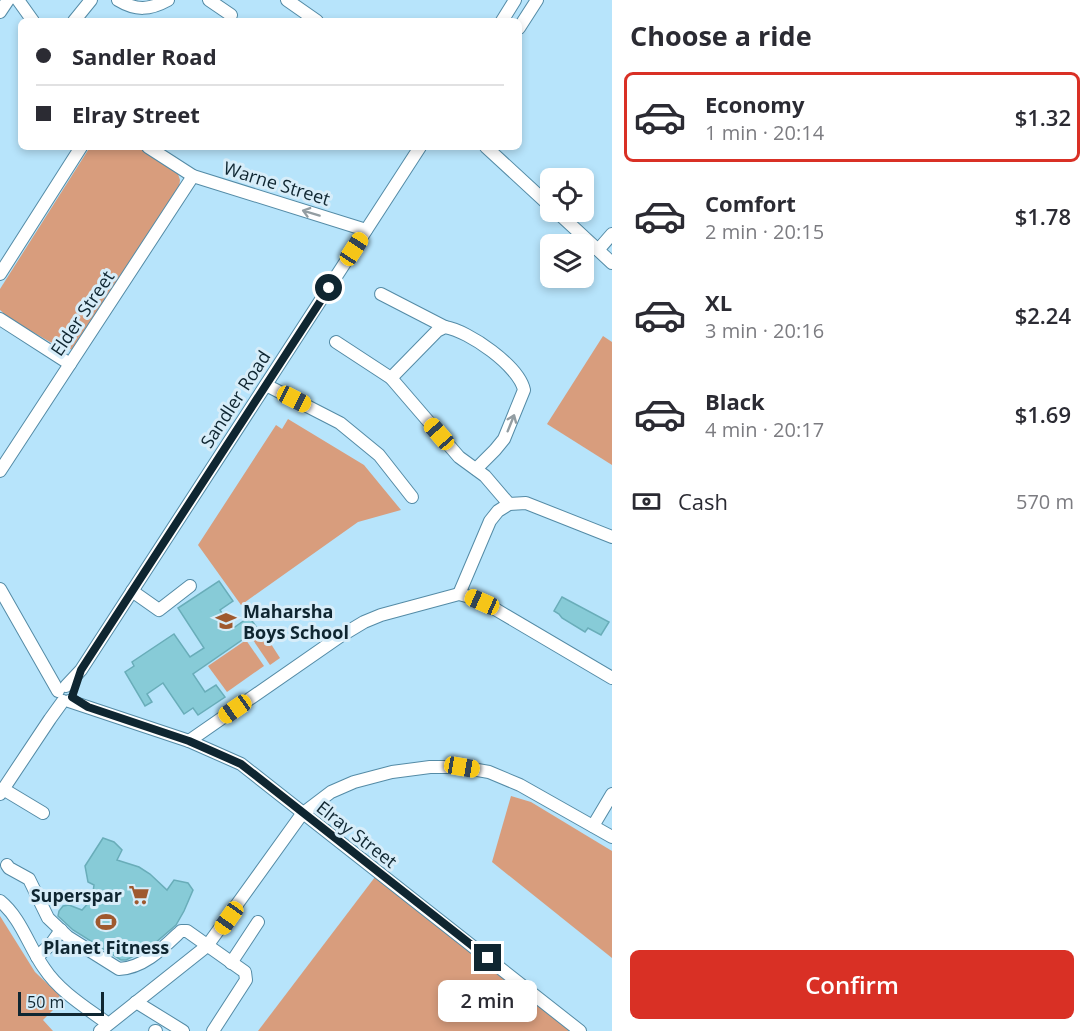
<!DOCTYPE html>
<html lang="en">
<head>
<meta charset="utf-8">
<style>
  :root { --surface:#fff; --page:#f7f7f7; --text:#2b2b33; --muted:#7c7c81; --line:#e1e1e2; --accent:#d93025 }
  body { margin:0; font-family:"Open Sans",sans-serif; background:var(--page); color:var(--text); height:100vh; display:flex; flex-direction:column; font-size:22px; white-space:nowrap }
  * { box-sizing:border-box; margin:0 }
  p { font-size:20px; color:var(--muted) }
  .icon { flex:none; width:33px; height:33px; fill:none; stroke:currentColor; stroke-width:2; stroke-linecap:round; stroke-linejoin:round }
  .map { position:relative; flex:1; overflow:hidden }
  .sheet { display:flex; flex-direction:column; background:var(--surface); width:480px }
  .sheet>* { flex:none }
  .banner { position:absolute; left:18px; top:18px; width:504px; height:132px; border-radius:9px; box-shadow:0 3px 9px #0003; display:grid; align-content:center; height:132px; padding:0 18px; background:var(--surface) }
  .buttons { position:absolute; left:540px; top:168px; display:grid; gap:12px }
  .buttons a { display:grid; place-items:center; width:54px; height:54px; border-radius:9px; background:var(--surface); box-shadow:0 3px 9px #0003; font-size:30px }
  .scale { position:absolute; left:18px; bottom:15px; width:86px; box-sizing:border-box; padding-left:6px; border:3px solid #0f2631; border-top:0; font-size:16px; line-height:21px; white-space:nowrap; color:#0f2631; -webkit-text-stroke:4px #d7edf9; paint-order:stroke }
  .end { position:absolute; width:27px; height:27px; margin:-14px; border:8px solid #0f2631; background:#fff; box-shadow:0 0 0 3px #fff }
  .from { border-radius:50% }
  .bubble { position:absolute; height:42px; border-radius:9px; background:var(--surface); box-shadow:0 3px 9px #0003; font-size:20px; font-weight:600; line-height:42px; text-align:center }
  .car { position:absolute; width:18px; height:36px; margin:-18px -9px; border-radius:8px; box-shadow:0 0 4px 2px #0007; background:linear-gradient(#f5c518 24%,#345 0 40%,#f5c518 0 76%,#345 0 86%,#f5c518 0) }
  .banner b { display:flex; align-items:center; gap:21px; height:57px; font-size:22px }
  .banner b+b { border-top:2px solid var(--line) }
  .banner i { width:15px; height:15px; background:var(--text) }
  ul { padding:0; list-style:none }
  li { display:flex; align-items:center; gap:18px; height:90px; margin:0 12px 9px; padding:0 6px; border:3px solid transparent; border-radius:9px }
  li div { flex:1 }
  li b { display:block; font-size:22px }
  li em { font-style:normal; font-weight:600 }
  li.on { border-color:var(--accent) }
  li>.icon { width:54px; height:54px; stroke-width:1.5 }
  h2 { padding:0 18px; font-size:27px; line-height:72px }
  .pay { display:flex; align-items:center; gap:15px; height:66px; padding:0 18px; font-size:22px }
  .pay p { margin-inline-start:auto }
  .button { display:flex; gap:12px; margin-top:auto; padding:12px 18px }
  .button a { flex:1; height:69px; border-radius:9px; background:var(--accent); color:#fff; font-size:24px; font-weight:600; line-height:69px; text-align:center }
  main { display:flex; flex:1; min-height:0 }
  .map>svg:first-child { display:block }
  .green { fill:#d89d7d }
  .building { fill:#87cbd7; stroke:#69adb9; stroke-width:1.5 }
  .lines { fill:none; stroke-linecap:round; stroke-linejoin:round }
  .minor-casing { stroke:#548ba6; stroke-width:14 }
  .minor { stroke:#fff; stroke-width:12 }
  .oneway { stroke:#939da2 }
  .route { stroke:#0f2631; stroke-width:8 }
  .labels { text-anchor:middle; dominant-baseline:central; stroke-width:6; stroke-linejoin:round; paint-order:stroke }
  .street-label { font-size:18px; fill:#0f2631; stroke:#d7edf9 }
  .poi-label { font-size:18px; font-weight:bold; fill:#0f2631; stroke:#d7edf9; text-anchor:start }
</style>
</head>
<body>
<main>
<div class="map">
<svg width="612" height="1031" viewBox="0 0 612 1031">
  <rect width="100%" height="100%" fill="#b7e4fb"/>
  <g class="green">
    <polygon points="90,147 139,147 178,174 180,180 179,188 72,349 64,350 10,319 0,310 0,289"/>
    <polygon points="603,336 612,342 612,465 547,424"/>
    <polygon points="288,419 364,465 401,510 358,522 241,605 198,545 276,425 282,429"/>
    <polygon points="262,630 280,658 270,665 251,637"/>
    <polygon points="246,640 264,666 227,692 208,666"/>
    <polygon points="511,796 531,802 612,851 612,958 492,862"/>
    <polygon points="375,877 570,1031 258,1031"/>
    <polygon points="0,916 35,972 59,995 61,1002 43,1020 53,1031 0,1031"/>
  </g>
  <g class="building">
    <polygon points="219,581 233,601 220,610 232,629 249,617 258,629 193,674 205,692 216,685 225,697 198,715 193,708 184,714 163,683 147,694 152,702 145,706 125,672 134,666 132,662 174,634 190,657 204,648 178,608"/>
    <polygon points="562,597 609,622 601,635 588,628 585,632 562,618 559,614 554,611"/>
    <polygon points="103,838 114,842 122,850 117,860 139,867 150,874 167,890 174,880 188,883 193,890 184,911 176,925 148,949 126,960 121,960 73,930 58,916 59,911 63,906 69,905 82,910 92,899 94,885 88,882 85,866"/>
  </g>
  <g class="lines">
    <g class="minor-casing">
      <g id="minor">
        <polyline points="18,0 33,21"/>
        <path d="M118 0C136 11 150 10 168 0"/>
        <polyline points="209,0 231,15"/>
        <polyline points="287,0 317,21"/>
        <polyline points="0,12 8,0"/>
        <polyline points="74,21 91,0"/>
        <polyline points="502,21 515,0"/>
        <polyline points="519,28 537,0"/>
        <polyline points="148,147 193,176 366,230"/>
        <polyline points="486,147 550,206"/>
        <polyline points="557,212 612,263"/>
        <polyline points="598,250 612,234"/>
        <polyline points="0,274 81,147"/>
        <polyline points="381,294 445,327"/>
        <polyline points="0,319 70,364"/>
        <polyline points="336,342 391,378 459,457 485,476 509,504"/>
        <path d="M391 378 437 331 445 327C469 331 519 366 524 390L504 439 495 450 476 469"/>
        <polyline points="266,385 340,423 379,455 412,497"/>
        <polyline points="0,471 193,176"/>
        <polyline points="0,589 58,691"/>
        <polyline points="132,591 159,610 190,586"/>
        <polyline points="459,594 490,521 498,511 509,504 526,503 612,537"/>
        <polyline points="66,686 81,670 420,147"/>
        <polyline points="69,701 189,741 241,764 580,1031"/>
        <polyline points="189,741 339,637 364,622 381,615 459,594 470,597 495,609 612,678"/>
        <polyline points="3,789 43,813"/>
        <polyline points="0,794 50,719 63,701"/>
        <polyline points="593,826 612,794"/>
        <path d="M7 865 9 868 29 879 48 918 68 937 119 969C144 968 164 947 181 931H187L245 972 246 980 213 1031"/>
        <path d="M0 901C21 918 29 947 44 968 59 991 85 1007 107 1023"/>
        <polyline points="37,957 51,944 61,930"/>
        <polyline points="231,963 258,922"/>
        <polyline points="136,1002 183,1031"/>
        <polyline points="100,1031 207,946 302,814 331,792 354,782 392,772 430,767 461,767 489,772 520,785 612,837"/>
        <polyline points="155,1031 156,1031"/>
      </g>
    </g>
    <use href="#minor" class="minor"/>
  </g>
  <defs><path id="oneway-shaft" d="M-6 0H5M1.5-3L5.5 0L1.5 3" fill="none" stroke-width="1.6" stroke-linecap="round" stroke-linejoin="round" transform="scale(1.5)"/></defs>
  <g class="oneway">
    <use href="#oneway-shaft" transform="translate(311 213) rotate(-163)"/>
    <use href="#oneway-shaft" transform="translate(511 423) rotate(-68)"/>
  </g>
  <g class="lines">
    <polyline class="route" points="329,288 81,670 72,697 88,707 189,741 241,764 488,958"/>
  </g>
  <defs>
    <g id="school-bare" transform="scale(1.62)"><path d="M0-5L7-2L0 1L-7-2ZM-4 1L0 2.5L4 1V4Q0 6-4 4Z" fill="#9f592f" stroke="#d7edf9" stroke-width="2.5" paint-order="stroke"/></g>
    <g id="supermarket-bare" transform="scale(1.62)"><path d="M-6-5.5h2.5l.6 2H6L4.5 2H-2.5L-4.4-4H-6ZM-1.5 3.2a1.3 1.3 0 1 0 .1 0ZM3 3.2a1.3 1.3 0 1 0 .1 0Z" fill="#9f592f" stroke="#d7edf9" stroke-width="2.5" paint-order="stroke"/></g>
    <g id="stadium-bare" transform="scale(1.62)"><path d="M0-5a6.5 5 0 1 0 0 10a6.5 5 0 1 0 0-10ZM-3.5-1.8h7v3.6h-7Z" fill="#9f592f" stroke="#d7edf9" stroke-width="2.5" paint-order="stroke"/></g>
  </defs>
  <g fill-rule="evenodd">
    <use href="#school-bare" x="226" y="621"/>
    <use href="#supermarket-bare" x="139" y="895"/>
    <use href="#stadium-bare" x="106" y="922"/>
  </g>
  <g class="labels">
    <g class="street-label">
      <text transform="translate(277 183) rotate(17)">Warne Street</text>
      <text transform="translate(82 313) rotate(-56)">Elder Street</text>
      <text transform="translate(235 399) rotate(-57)">Sandler Road</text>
      <text transform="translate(357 834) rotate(38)">Elray Street</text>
    </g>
    <g class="poi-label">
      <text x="243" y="611">Maharsha<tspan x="243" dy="21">Boys School</tspan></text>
      <text x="122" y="895" text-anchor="end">Superspar</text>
      <text x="106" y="947" text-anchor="middle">Planet Fitness</text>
    </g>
  </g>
</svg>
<div class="buttons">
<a><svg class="icon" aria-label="locate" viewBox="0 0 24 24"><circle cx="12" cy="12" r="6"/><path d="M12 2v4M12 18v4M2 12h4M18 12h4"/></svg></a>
<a><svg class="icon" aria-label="layers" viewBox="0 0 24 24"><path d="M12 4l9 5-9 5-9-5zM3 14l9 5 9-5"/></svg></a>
</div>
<div class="scale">50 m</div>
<i class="end from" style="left:329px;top:288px"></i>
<i class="end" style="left:488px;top:958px"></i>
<div class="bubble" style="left:438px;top:980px;width:99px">2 min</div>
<i class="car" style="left:354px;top:249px;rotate:33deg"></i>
<i class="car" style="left:294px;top:399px;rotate:117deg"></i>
<i class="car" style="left:439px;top:434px;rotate:319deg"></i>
<i class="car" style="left:482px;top:602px;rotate:294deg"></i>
<i class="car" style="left:235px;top:709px;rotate:235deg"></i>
<i class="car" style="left:462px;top:767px;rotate:100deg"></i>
<i class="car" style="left:229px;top:918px;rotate:215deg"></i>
<div class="banner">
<b><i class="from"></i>Sandler Road</b>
<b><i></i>Elray Street</b>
</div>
</div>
<section class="sheet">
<h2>Choose a ride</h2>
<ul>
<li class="on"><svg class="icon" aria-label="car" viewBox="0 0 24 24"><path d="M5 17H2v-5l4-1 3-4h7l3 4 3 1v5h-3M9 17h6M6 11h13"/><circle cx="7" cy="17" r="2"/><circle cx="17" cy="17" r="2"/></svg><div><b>Economy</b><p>1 min · 20:14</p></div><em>$1.32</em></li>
<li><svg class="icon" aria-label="car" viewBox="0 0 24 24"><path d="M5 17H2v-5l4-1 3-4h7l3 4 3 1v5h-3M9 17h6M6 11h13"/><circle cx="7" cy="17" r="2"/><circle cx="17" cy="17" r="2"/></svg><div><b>Comfort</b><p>2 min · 20:15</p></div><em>$1.78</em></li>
<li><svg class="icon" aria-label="car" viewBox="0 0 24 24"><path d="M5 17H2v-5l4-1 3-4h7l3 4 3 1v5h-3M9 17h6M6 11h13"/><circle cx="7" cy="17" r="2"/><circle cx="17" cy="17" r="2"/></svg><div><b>XL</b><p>3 min · 20:16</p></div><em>$2.24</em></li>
<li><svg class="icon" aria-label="car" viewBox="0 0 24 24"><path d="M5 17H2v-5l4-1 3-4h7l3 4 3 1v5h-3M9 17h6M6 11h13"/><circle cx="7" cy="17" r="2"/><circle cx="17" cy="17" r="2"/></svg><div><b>Black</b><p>4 min · 20:17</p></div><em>$1.69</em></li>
</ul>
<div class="pay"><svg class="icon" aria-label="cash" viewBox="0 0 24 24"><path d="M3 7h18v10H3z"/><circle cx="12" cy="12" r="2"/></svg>Cash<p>570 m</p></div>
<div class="button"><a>Confirm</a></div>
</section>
</main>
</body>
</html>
